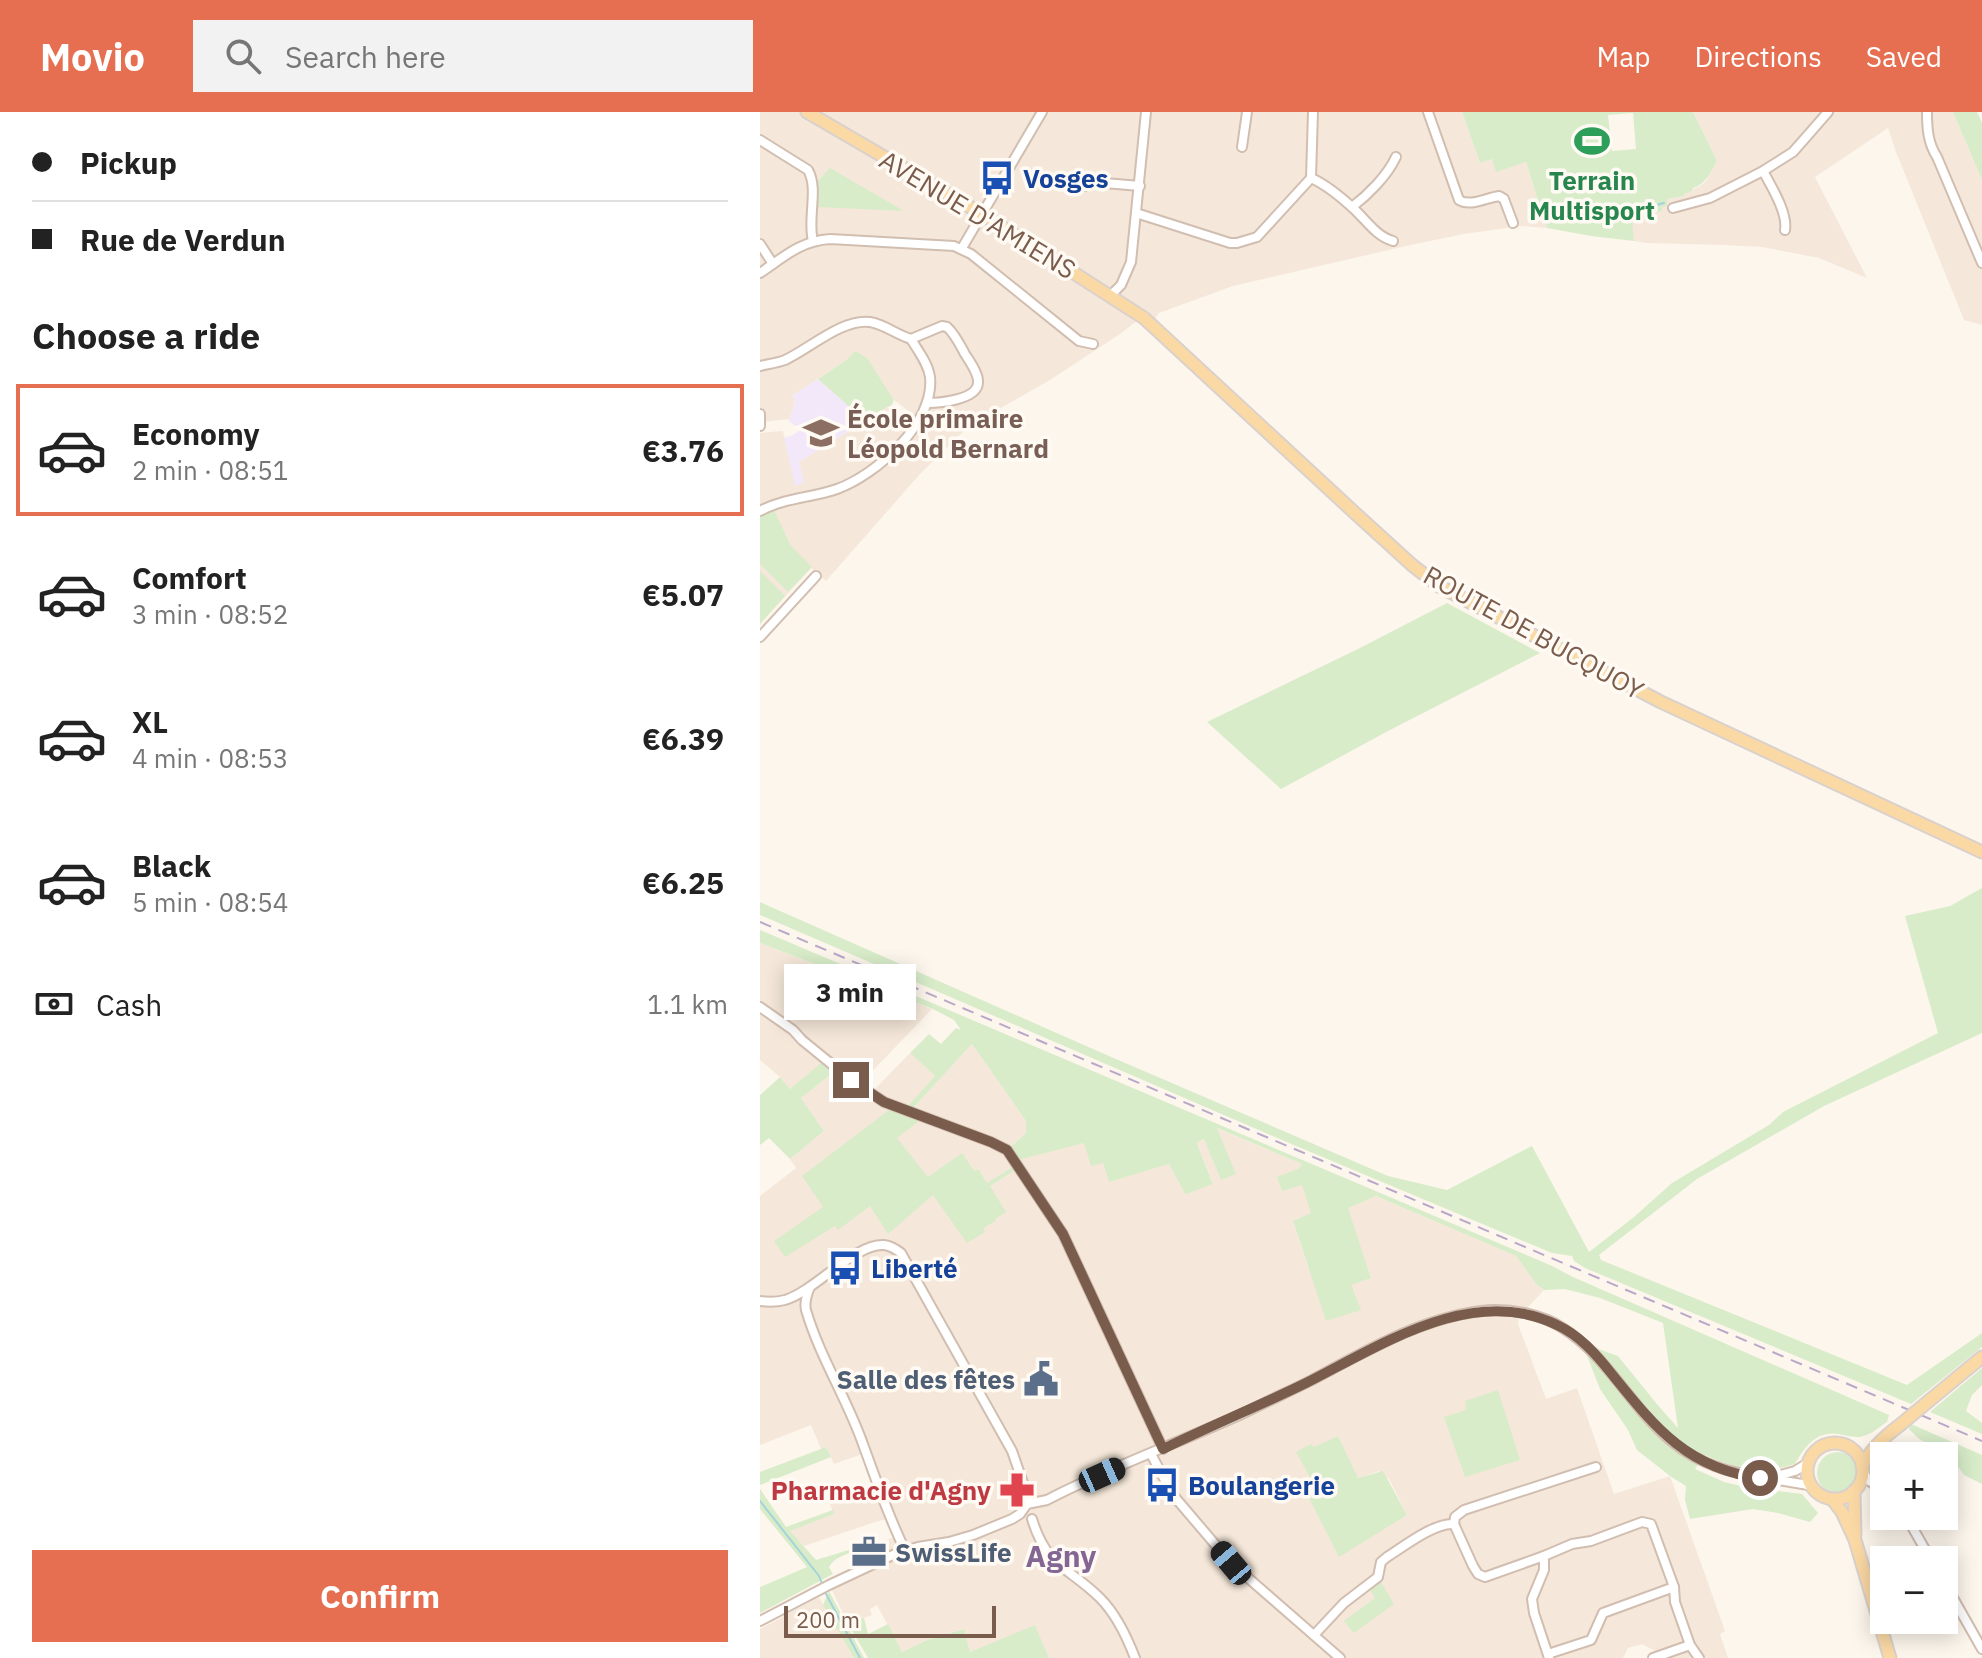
<!DOCTYPE html>
<html lang="en">
<head>
<meta charset="utf-8">
<style>
  :root { --surface:#fff; --page:#f2f2f2; --text:#222; --muted:#767676; --line:#e0e0e0; --accent:#e76f51 }
  body { margin:0; font-family:"IBM Plex Sans",sans-serif; background:var(--page); color:var(--text); height:100vh; display:flex; flex-direction:column; font-size:30px; white-space:nowrap }
  * { box-sizing:border-box; margin:0 }
  p { font-size:26px; color:var(--muted) }
  .icon { flex:none; width:44px; height:44px; fill:none; stroke:currentColor; stroke-width:2; stroke-linecap:round; stroke-linejoin:round }
  .map { position:relative; flex:1; overflow:hidden }
  .drawer { display:flex; flex-direction:column; background:var(--surface); width:760px }
  .drawer>* { flex:none }
  .top-card { display:grid; align-content:center; height:176px; padding:0 32px; background:var(--surface) }
  .buttons { position:absolute; left:1110px; top:1330px; display:grid; gap:16px }
  .buttons a { display:grid; place-items:center; width:88px; height:88px; border-radius:0px; background:var(--surface); box-shadow:0 4px 20px #0003; font-size:40px }
  .scale { position:absolute; left:24px; bottom:20px; width:212px; box-sizing:border-box; padding-left:8px; border:4px solid #7a5c4d; border-top:0; font-size:22px; line-height:28px; white-space:nowrap; color:#7a5c4d; -webkit-text-stroke:6px #fffaf3; paint-order:stroke }
  .end { position:absolute; width:36px; height:36px; margin:-18px; border:10px solid #7a5c4d; background:#fff; box-shadow:0 0 0 4px #fff }
  .from { border-radius:50% }
  .bubble { position:absolute; height:56px; border-radius:0px; background:var(--surface); box-shadow:0 4px 20px #0003; font-size:26px; font-weight:700; line-height:56px; text-align:center }
  .car { position:absolute; width:24px; height:48px; margin:-24px -12px; border-radius:10px; box-shadow:0 0 6px 2px #0007; background:linear-gradient(#222 24%,#8ab4d8 0 40%,#222 0 76%,#8ab4d8 0 86%,#222 0) }
  .top-card b { display:flex; align-items:center; gap:28px; height:76px; font-size:30px }
  .top-card b+b { border-top:2px solid var(--line) }
  .top-card i { width:20px; height:20px; background:var(--text) }
  ul { padding:0; list-style:none }
  li { display:flex; align-items:center; gap:24px; height:132px; margin:0 16px 12px; padding:0 16px; border:4px solid transparent; border-radius:0px }
  li div { flex:1 }
  li b { display:block; font-size:30px }
  li em { font-style:normal; font-weight:700 }
  li.current { border-color:var(--accent) }
  li>.icon { width:72px; height:72px; stroke-width:1.5 }
  h2 { padding:0 32px; font-size:36px; line-height:96px }
  .pay { display:flex; align-items:center; gap:20px; height:88px; padding:0 32px; font-size:30px }
  .pay p { margin-inline-start:auto }
  .cta { display:flex; gap:16px; margin-top:auto; padding:16px 32px }
  .cta a { flex:1; height:92px; border-radius:0px; background:var(--accent); color:#fff; font-size:32px; font-weight:700; line-height:92px; text-align:center }
  header { display:flex; align-items:center; gap:48px; box-sizing:border-box; height:112px; padding:0 40px; background:var(--accent); color:#fff }
  header strong { font-size:38px }
  nav { display:flex; gap:44px; margin-inline-start:auto; font-size:28px }
  .search { width:560px; height:72px; background:var(--page); display:flex; align-items:center; gap:20px; box-sizing:border-box; padding:0 28px; border-radius:0px; color:var(--muted); font-size:30px }
  main { display:flex; flex:1; min-height:0 }
  .map>svg:first-child { display:block }
  .residential { fill:#f5e8da; fill-rule:evenodd }
  .education { fill:#f3e8fa }
  .green { fill:#d8ecc9; fill-rule:evenodd }
  .lines { fill:none; stroke-linecap:round; stroke-linejoin:round }
  .stream { stroke:#a5d3da; stroke-width:2 }
  .minor-casing { stroke:#d1beb0; stroke-width:12 }
  .major-casing { stroke:#dad1cd; stroke-width:15 }
  .minor { stroke:#fff; stroke-width:8 }
  .major { stroke:#fbd9a5; stroke-width:11 }
  .rail { stroke:#b9a8c9; stroke-width:2; stroke-dasharray:12 8; stroke-linecap:butt }
  .major-bridge-casing { stroke:#dad1cd; stroke-width:15; stroke-linecap:butt }
  .major-bridge { stroke:#fbd9a5; stroke-width:11 }
  .route { stroke:#7a5c4d; stroke-width:10 }
  .labels { text-anchor:middle; dominant-baseline:central; stroke-width:7; stroke-linejoin:round; paint-order:stroke }
  .transit-label { font-size:26px; font-weight:bold; fill:#164399; stroke:#fffaf3; text-anchor:start }
  .leisure-label { font-size:26px; font-weight:bold; fill:#27864d; stroke:#fffaf3 }
  .street-label { font-size:26px; fill:#7a5c4d; stroke:#fffaf3 }
  .education-label { font-size:26px; font-weight:bold; fill:#785e54; stroke:#fffaf3; text-anchor:start }
  .service-label { font-size:26px; font-weight:bold; fill:#4e5e75; stroke:#fffaf3; text-anchor:end }
  .health-label { font-size:26px; font-weight:bold; fill:#be3a42; stroke:#fffaf3; text-anchor:end }
  .quarter-label { font-size:30px; font-weight:bold; fill:#846695; stroke:#fffaf3 }
</style>
</head>
<body>
<header>
<strong>Movio</strong>
<div class="search"><svg class="icon" aria-label="search" viewBox="0 0 24 24"><circle cx="10" cy="10" r="6"/><path d="M15 15l6 6"/></svg>Search here</div>
<nav><a>Map</a><a>Directions</a><a>Saved</a></nav>
</header>
<main>
<section class="drawer">
<div class="top-card">
<b><i class="from"></i>Pickup</b>
<b><i></i>Rue de Verdun</b>
</div>
<h2>Choose a ride</h2>
<ul>
<li class="current"><svg class="icon" aria-label="car" viewBox="0 0 24 24"><path d="M5 17H2v-5l4-1 3-4h7l3 4 3 1v5h-3M9 17h6M6 11h13"/><circle cx="7" cy="17" r="2"/><circle cx="17" cy="17" r="2"/></svg><div><b>Economy</b><p>2 min · 08:51</p></div><em>€3.76</em></li>
<li><svg class="icon" aria-label="car" viewBox="0 0 24 24"><path d="M5 17H2v-5l4-1 3-4h7l3 4 3 1v5h-3M9 17h6M6 11h13"/><circle cx="7" cy="17" r="2"/><circle cx="17" cy="17" r="2"/></svg><div><b>Comfort</b><p>3 min · 08:52</p></div><em>€5.07</em></li>
<li><svg class="icon" aria-label="car" viewBox="0 0 24 24"><path d="M5 17H2v-5l4-1 3-4h7l3 4 3 1v5h-3M9 17h6M6 11h13"/><circle cx="7" cy="17" r="2"/><circle cx="17" cy="17" r="2"/></svg><div><b>XL</b><p>4 min · 08:53</p></div><em>€6.39</em></li>
<li><svg class="icon" aria-label="car" viewBox="0 0 24 24"><path d="M5 17H2v-5l4-1 3-4h7l3 4 3 1v5h-3M9 17h6M6 11h13"/><circle cx="7" cy="17" r="2"/><circle cx="17" cy="17" r="2"/></svg><div><b>Black</b><p>5 min · 08:54</p></div><em>€6.25</em></li>
</ul>
<div class="pay"><svg class="icon" aria-label="cash" viewBox="0 0 24 24"><path d="M3 7h18v10H3z"/><circle cx="12" cy="12" r="2"/></svg>Cash<p>1.1 km</p></div>
<div class="cta"><a>Confirm</a></div>
</section>
<div class="map">
<svg width="1222" height="1546" viewBox="0 0 1222 1546">
  <rect width="100%" height="100%" fill="#fdf6ec"/>
  <g class="residential">
    <polygon points="0,0 702,0 720,51 732,47 737,59 766,50 787,116 761,114 704,122 646,134 473,174 399,201 392,212 382,205 360,222 290,268 209,314 160,362 66,469 51,456 0,512 0,321 23,319 36,373 39,350 127,295 146,309 154,303 134,288 121,269 95,239 85,249 32,284 35,289 30,307 2,310 0,314"/>
    <polygon points="933,0 1193,0 1222,68 1222,213 1204,208 1136,40 1128,16 1055,65 1107,166 1059,146 1002,135 965,133 887,131 874,129 871,109 881,104 902,99 902,94 906,87 923,84 923,82 940,74 945,70 957,49"/>
    <path d="M0 831 172 897 100 972 111 981 150 941 175 964 153 996 212 932 266 1009 267 1020 247 1038 325 1031 331 1053 343 1050 349 1070 409 1052 425 1082 453 1071 437 1032 438 1030 445 1027 461 1068 456 1016 542 1052 522 1079 542 1072 552 1101 533 1109 548 1156 591 1172 611 1166 587 1096 616 1084 756 1144 777 1173 784 1178 769 1194 760 1201 758 1212 786 1287 817 1276 854 1382 910 1364 965 1519 960 1522 968 1546H893L898 1544 897 1540 882 1532 868 1536 863 1546H289L275 1514 210 1540 203 1517 167 1528 142 1540 117 1493 110 1497 112 1503 88 1512 72 1478 108 1458 100 1437 138 1424 130 1406 115 1410 44 1434 29 1419 74 1402 69 1390 117 1371 105 1341 74 1352 66 1335 61 1337 51 1313 0 1333V1084L36 1056 30 1047 64 1019 41 986 78 957 66 948 30 977 20 965 0 948ZM552 1333 553 1336 599 1366 619 1359 629 1367 647 1403 623 1417 542 1373 551 1367Z"/>
    <polygon points="59,1485 94,1546 0,1546 0,1517"/>
  </g>
  <polygon class="education" points="58,267 102,306 107,308 39,350 44,371 35,374 24,326 33,323 40,318 28,308 30,307 35,289 32,284"/>
  <g class="green">
    <path d="M702 0H933L957 49C950 61 946 72 933 76L932 79 924 82V84L907 87V94L902 95V99L881 104 872 109 874 129 831 124 787 116 766 50 736 60 732 47 720 51ZM873 1 876 37 852 39 848 3Z"/>
    <polygon points="1193,0 1217,0 1222,11 1222,68"/>
    <polygon points="70,56 144,99 57,95 58,69"/>
    <polygon points="95,239 107,246 134,288 131,294 127,295 107,308 102,306 58,267 85,249"/>
    <polygon points="14,398 31,434 52,455 28,480 0,452 0,404"/>
    <polygon points="0,459 25,484 0,512"/>
    <polygon points="687,491 780,541 628,619 521,677 447,610 598,537"/>
    <polygon points="1222,776 1222,921 1064,994 937,1067 839,1143 841,1148 1147,1273 1222,1221 1222,1235 1151,1292 825,1156 814,1149 812,1144 792,1141 529,1031 0,803 0,790 342,941 628,1064 687,1078 772,1034 829,1140 874,1105 912,1071 1009,1013 1023,1000 1178,921 1145,804 1190,794"/>
    <path d="M0 818 790 1153 813 1165 1129 1303 1127 1310C1118 1316 1109 1324 1099 1325 1092 1325 1086 1324 1079 1322 1057 1318 1045 1334 1035 1352 1000 1363 977 1357 945 1343L935 1357 964 1370 985 1375 1042 1382 1058 1401 1050 1410 1018 1401 993 1397 930 1407 925 1388 926 1374 910 1364 877 1338 868 1318 840 1277 821 1228 841 1238 858 1244 896 1291 918 1316 903 1211 840 1186 805 1177 784 1178 777 1173 756 1144 616 1084 588 1096 611 1166 591 1173 601 1198 566 1209 533 1109 551 1101 542 1073 522 1079 517 1065 538 1057 542 1052 457 1016 476 1062 461 1068 444 1027 438 1030 437 1032 453 1072 429 1081 425 1082 409 1052 349 1070 343 1051 331 1054 324 1031 254 1049 247 1038 266 1021V1009L212 932 153 996 148 994 175 964 150 941 169 922 181 932 196 916 201 918 194 908 173 897 0 831Z"/>
    <polygon points="66,947 78,957 41,986 64,1019 30,1047 9,1026 0,1033 0,983 20,965 30,977"/>
    <polygon points="129,998 159,1009 137,1026 168,1065 202,1041 214,1059 218,1057 227,1071 256,1053 258,1056 230,1074 246,1100 235,1107 236,1109 223,1116 225,1120 207,1131 173,1083 128,1122 110,1094 78,1118 75,1114 25,1145 14,1129 63,1095 42,1064"/>
    <polygon points="1222,1256 1222,1273 1212,1283 1206,1299 1222,1311 1222,1322 1170,1300"/>
    <polygon points="738,1278 760,1348 705,1365 684,1305 706,1298 705,1289"/>
    <polygon points="1151,1312 1222,1343 1222,1372 1204,1363 1194,1349 1158,1326 1149,1317"/>
    <polygon points="578,1324 598,1366 623,1359 647,1403 579,1445 542,1372 551,1367 536,1340 551,1332 554,1335"/>
    <polygon points="66,1335 71,1345 0,1373 0,1360"/>
    <circle cx="1078" cy="1361" r="21"/>
    <path d="M0 1377 26 1415 73 1398 74 1402 30 1419 56 1448 95 1436V1439C85 1443 75 1445 69 1455L73 1462 0 1501V1475L47 1455 0 1397Z"/>
    <polygon points="618,1465 634,1492 594,1521 584,1509 615,1486 608,1474"/>
    <polygon points="69,1479 104,1546 94,1546 63,1493"/>
    <polygon points="104,1506 108,1522 128,1512 142,1540 167,1528 204,1517 210,1540 275,1513 289,1546 108,1546 88,1512"/>
  </g>
  <g class="lines">
    <g class="stream">
      <polyline points="870,100 904,91"/>
      <polyline points="0,1389 59,1464 63,1474"/>
      <polyline points="65,1480 100,1546"/>
    </g>
    <g class="minor-casing">
      <g id="minor">
        <path d="M668 0 699 88C710 95 726 86 739 84L744 87 753 111"/>
        <path d="M1167 0C1167 17 1168 31 1177 45L1222 151"/>
        <path d="M0 28 48 58C59 77 47 107 53 129"/>
        <polyline points="482,35 487,0"/>
        <path d="M1003 59C1011 74 1028 101 1025 118"/>
        <path d="M551 66C567 73 581 85 594 97 606 108 617 125 633 129"/>
        <polyline points="326,74 333,70 380,74"/>
        <path d="M592 95C608 83 627 64 636 45"/>
        <polyline points="913,96 950,86 1003,59 1033,40 1068,0"/>
        <polyline points="376,101 470,131 477,131 497,125 551,66 553,0"/>
        <polyline points="0,132 13,152"/>
        <polyline points="202,136 282,0"/>
        <path d="M0 161C24 145 40 129 70 127L194 134 211 142 319 229 333 232"/>
        <polyline points="350,184 361,173 371,150 386,0"/>
        <path d="M151 227 182 214 187 215C195 222 200 233 205 242 210 250 219 262 218 271 217 288 179 291 167 291"/>
        <path d="M0 254C8 252 17 251 25 248 49 237 83 206 110 210 124 212 137 223 151 227"/>
        <polyline points="0,302 0,314"/>
        <path d="M0 399C24 386 51 386 77 377 116 363 175 311 170 265 168 251 158 239 151 227"/>
        <polyline points="0,525 56,464"/>
        <polyline points="0,895 33,918 42,928 91,968 124,990 231,1030 247,1038 303,1122 403,1337"/>
        <path d="M50 1175C47 1182 44 1190 46 1198 60 1246 88 1288 104 1335 117 1370 128 1404 145 1438"/>
        <path d="M0 1189C8 1190 17 1190 25 1188 55 1179 95 1131 124 1133 131 1134 136 1137 141 1141L252 1339 270 1391"/>
        <polyline points="391,1342 413,1383 471,1451 580,1546"/>
        <polyline points="1103,1359 1108,1368 1124,1379"/>
        <polyline points="1013,1365 1035,1359 1048,1351"/>
        <polyline points="1146,1404 1171,1448"/>
        <path d="M272 1407C287 1456 309 1455 340 1486 357 1503 367 1525 375 1546"/>
        <polyline points="694,1412 713,1454 718,1462 725,1465 784,1444 812,1432 831,1429 882,1410 891,1412 914,1475 915,1490 930,1533 939,1546"/>
        <polyline points="694,1412 695,1405 704,1398 836,1355"/>
        <polyline points="784,1444 784,1458 772,1487 774,1501 789,1546"/>
        <polyline points="1184,1470 1222,1537"/>
        <path d="M0 1509 69 1473 135 1442 158 1435 189 1430 213 1423 252 1407 260 1402 267 1392 287 1388C350 1355 421 1330 486 1300 508 1289 530 1279 552 1268 608 1238 666 1203 731 1198 754 1197 782 1203 801 1215 847 1243 870 1294 910 1328 953 1365 1000 1363 1052 1374"/>
        <path d="M554 1523 584 1491 618 1465 621 1450 627 1445C643 1435 675 1410 694 1412"/>
        <polyline points="788,1542 831,1528 843,1501 914,1475"/>
        <polyline points="893,1546 930,1533"/>
      </g>
    </g>
    <g class="major-casing">
      <g id="major">
        <polyline points="47,0 222,102 384,206 596,402 652,453 679,474 901,590 1222,740"/>
        <polyline points="1170,1288 1222,1245"/>
        <circle cx="1075" cy="1359" r="28"/>
        <path d="M1102 1354C1111 1337 1125 1324 1140 1313"/>
        <polyline points="1094,1379 1095,1423"/>
        <polyline points="1072,1387 1082,1400 1095,1428 1130,1546"/>
      </g>
    </g>
    <use href="#minor" class="minor"/>
    <use href="#major" class="major"/>
    <polyline class="rail" points="0,810 1222,1329"/>
    <g class="major-bridge-casing">
      <polyline id="major-bridge" points="1140,1313 1170,1288"/>
    </g>
    <use href="#major-bridge" class="major-bridge"/>
  </g>
  <g class="lines">
    <path class="route" d="M91 968 124 990 231 1030 247 1038 303 1122 403 1337C450 1314 499 1294 546 1271 620 1234 713 1171 797 1213 819 1223 836 1242 851 1261 894 1314 927 1357 1000 1366"/>
  </g>
  <defs>
    <g id="stadium-bare" transform="scale(2.76)"><path d="M0-5a6.5 5 0 1 0 0 10a6.5 5 0 1 0 0-10ZM-3.5-1.8h7v3.6h-7Z" fill="#2e9e5b" stroke="#fffaf3" stroke-width="2.5" paint-order="stroke"/></g>
    <g id="bus-bare" transform="scale(2.76)"><path d="M-5-6H5V4H4V6H2V4H-2V6H-4V4H-5ZM-3.5-4V0h7V-4ZM-3.5 1.2v1.5H-2V1.2ZM2 1.2v1.5H3.5V1.2Z" fill="#1a4fb4" stroke="#fffaf3" stroke-width="2.5" paint-order="stroke"/></g>
    <g id="school-bare" transform="scale(2.76)"><path d="M0-5L7-2L0 1L-7-2ZM-4 1L0 2.5L4 1V4Q0 6-4 4Z" fill="#8d6e63" stroke="#fffaf3" stroke-width="2.5" paint-order="stroke"/></g>
    <g id="civic-bare" transform="scale(2.76)"><path d="M-.6-6.5H3V-4.5H.6V-3L4-1V1h2V6H-6V1h2V-1L-.6-3ZM-1.2 2.5V6h2.4V2.5Z" fill="#5c6f8a" stroke="#fffaf3" stroke-width="2.5" paint-order="stroke"/></g>
    <g id="pharmacy-bare" transform="scale(2.76)"><path d="M-2-6h4v4h4v4h-4v4h-4v-4h-4v-4h4Z" fill="#e0444e" stroke="#fffaf3" stroke-width="2.5" paint-order="stroke"/></g>
    <g id="office-bare" transform="scale(2.76)"><path d="M-6-3h4V-5.5h4V-3h4V5H-6ZM-1-4.5V-3h2v-1.5ZM-6 0V1H6V0Z" fill="#5c6f8a" stroke="#fffaf3" stroke-width="2.5" paint-order="stroke"/></g>
  </defs>
  <g fill-rule="evenodd">
    <use href="#stadium-bare" x="832" y="29"/>
    <use href="#bus-bare" x="237" y="66"/>
    <use href="#school-bare" x="61" y="321"/>
    <use href="#bus-bare" x="85" y="1156"/>
    <use href="#civic-bare" x="281" y="1267"/>
    <use href="#bus-bare" x="402" y="1373"/>
    <use href="#pharmacy-bare" x="257" y="1378"/>
    <use href="#office-bare" x="109" y="1440"/>
  </g>
  <g class="labels">
    <g class="transit-label">
      <text x="263" y="66">Vosges</text>
      <text x="111" y="1156">Liberté</text>
      <text x="428" y="1373">Boulangerie</text>
    </g>
    <g class="leisure-label">
      <text x="832" y="68">Terrain<tspan x="832" dy="30">Multisport</tspan></text>
    </g>
    <g class="street-label">
      <text transform="translate(218 102) rotate(31)">AVENUE D'AMIENS</text>
      <text transform="translate(774 520) rotate(29)">ROUTE DE BUCQUOY</text>
    </g>
    <g class="education-label">
      <text x="87" y="306">École primaire<tspan x="87" dy="30">Léopold Bernard</tspan></text>
    </g>
    <g class="service-label">
      <text x="255" y="1267">Salle des fêtes</text>
      <text x="135" y="1440" text-anchor="start">SwissLife</text>
    </g>
    <g class="health-label">
      <text x="231" y="1378">Pharmacie d'Agny</text>
    </g>
    <g class="quarter-label">
      <text x="301" y="1443">Agny</text>
    </g>
  </g>
</svg>
<div class="buttons">
<a>+</a>
<a>−</a>
</div>
<div class="scale">200 m</div>
<i class="end from" style="left:1000px;top:1366px"></i>
<i class="end" style="left:91px;top:968px"></i>
<div class="bubble" style="left:24px;top:852px;width:132px">3 min</div>
<i class="car" style="left:342px;top:1363px;rotate:66deg"></i>
<i class="car" style="left:471px;top:1451px;rotate:320deg"></i>
</div>
</main>
</body>
</html>
